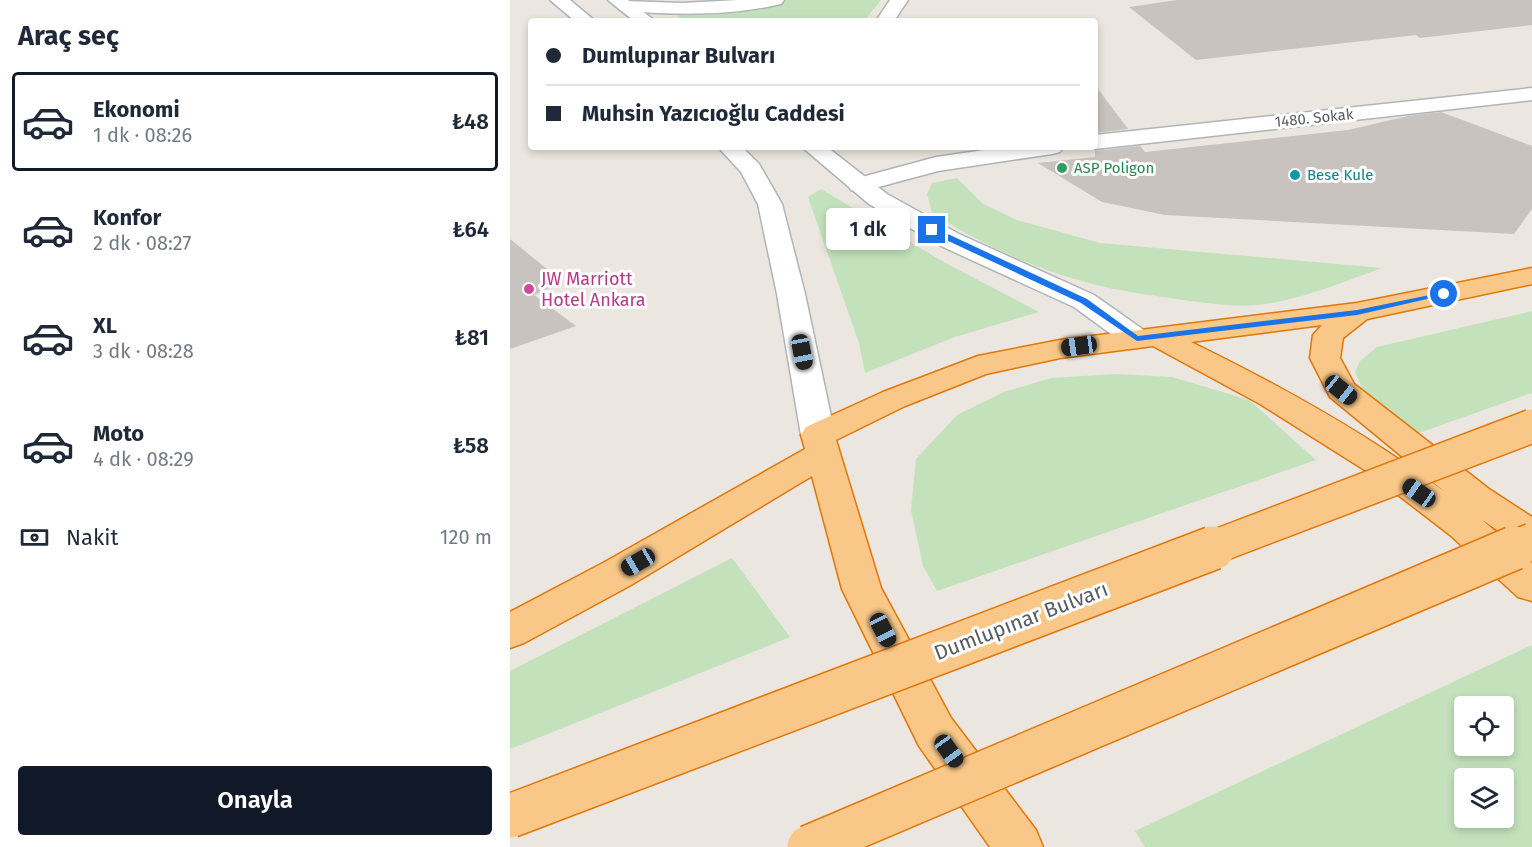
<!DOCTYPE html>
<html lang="tr">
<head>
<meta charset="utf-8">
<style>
  :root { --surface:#fff; --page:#f6f6f7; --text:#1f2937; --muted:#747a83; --line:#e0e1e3; --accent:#111827 }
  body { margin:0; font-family:"Fira Sans",sans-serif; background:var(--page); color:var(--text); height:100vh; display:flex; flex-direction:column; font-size:22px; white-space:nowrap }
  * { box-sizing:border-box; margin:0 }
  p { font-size:20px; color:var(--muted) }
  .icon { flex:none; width:33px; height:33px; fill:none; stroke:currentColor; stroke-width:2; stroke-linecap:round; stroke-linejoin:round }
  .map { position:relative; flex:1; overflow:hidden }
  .side { display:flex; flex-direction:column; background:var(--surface); width:510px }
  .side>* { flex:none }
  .hud { position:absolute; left:18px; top:18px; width:570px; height:132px; border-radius:6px; box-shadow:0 3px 9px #0003; display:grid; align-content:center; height:132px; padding:0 18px; background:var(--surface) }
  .buttons { position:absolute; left:944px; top:696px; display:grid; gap:12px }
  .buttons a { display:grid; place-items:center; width:60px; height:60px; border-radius:6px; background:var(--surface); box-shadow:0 3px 9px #0003; font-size:30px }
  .end { position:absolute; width:27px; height:27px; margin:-14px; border:8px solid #1a73e8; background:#fff; box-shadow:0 0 0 3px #fff }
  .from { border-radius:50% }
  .bubble { position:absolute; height:42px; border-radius:6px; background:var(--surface); box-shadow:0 3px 9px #0003; font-size:20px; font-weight:600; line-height:42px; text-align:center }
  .car { position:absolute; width:18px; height:36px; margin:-18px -9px; border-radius:8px; box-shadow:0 0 4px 2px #0007; background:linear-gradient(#222 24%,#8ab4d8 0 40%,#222 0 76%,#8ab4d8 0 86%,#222 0) }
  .hud b { display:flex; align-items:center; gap:21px; height:57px; font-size:22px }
  .hud b+b { border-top:2px solid var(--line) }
  .hud i { width:15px; height:15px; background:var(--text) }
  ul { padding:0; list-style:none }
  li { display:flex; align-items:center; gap:18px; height:99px; margin:0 12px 9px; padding:0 6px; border:3px solid transparent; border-radius:6px }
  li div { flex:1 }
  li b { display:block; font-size:22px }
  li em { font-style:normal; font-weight:600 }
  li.active { border-color:var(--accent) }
  li>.icon { width:54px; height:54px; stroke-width:1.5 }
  h2 { padding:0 18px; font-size:27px; line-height:72px }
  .pay { display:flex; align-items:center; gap:15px; height:66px; padding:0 18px; font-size:22px }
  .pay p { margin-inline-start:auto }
  .cta { display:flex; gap:12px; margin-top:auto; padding:12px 18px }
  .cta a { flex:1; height:69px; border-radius:6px; background:var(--accent); color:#fff; font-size:24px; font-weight:600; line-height:69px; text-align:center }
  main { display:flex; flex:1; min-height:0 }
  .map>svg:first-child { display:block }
  .green { fill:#c3e2bc; fill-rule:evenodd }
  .building { fill:#c8c3bf }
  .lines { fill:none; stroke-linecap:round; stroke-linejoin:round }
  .street-casing { stroke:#b0b4b7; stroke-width:3 }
  .secondary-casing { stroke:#afb4b7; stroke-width:3 }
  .highway-casing { stroke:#e27608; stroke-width:3 }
  .street { fill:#fff; fill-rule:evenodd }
  .secondary { fill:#fff; fill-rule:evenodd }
  .highway { fill:#f9c888; fill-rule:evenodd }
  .highway-bridge-far1-casing { stroke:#e27608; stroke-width:36; stroke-linecap:butt }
  .highway-bridge-casing { stroke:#e27608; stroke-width:46; stroke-linecap:butt }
  .highway-bridge-far1 { stroke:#f9c888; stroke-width:33 }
  .highway-bridge { stroke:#f9c888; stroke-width:43 }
  .route { fill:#1a73e8 }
  .leisure-dot { fill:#2e9e5b; stroke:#fff; stroke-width:2 }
  .culture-dot { fill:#0f9aa8; stroke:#fff; stroke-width:2 }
  .hotel-dot { fill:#d1479c; stroke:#fff; stroke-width:2 }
  .labels { text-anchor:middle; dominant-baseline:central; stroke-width:6; stroke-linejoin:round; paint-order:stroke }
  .far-street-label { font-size:15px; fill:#585d60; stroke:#fff }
  .far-leisure-label { font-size:15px; fill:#27864d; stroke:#fff; text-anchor:start }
  .far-culture-label { font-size:15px; fill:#0d838f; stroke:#fff; text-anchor:start }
  .hotel-label { font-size:18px; fill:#b23c85; stroke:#fff; text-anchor:start }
  .near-street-label { font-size:21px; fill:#585d60; stroke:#fff }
</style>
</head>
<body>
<main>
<section class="side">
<h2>Araç seç</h2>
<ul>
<li class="active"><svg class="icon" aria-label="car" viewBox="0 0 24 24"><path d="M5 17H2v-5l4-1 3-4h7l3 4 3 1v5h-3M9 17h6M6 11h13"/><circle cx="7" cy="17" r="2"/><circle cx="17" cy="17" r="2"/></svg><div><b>Ekonomi</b><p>1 dk · 08:26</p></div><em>₺48</em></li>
<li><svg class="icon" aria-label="car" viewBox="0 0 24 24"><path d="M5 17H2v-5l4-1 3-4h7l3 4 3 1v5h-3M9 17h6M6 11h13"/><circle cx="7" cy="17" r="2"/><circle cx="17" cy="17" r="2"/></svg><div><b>Konfor</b><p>2 dk · 08:27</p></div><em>₺64</em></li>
<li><svg class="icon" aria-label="car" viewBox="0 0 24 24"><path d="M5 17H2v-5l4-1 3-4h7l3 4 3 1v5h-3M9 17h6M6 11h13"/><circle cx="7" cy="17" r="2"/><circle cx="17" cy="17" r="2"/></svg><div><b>XL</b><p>3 dk · 08:28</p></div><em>₺81</em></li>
<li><svg class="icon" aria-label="car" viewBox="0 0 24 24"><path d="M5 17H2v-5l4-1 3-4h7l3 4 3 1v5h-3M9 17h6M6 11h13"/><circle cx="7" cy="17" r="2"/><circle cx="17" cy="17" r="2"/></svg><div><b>Moto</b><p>4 dk · 08:29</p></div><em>₺58</em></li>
</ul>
<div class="pay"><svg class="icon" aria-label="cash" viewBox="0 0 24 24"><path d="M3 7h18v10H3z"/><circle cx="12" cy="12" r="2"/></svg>Nakit<p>120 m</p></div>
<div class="cta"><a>Onayla</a></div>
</section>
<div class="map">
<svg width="1022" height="847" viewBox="0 0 1022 847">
  <rect width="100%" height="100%" fill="#ebe6df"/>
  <g class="green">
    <polygon points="278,0 371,0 354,21 176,21 166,15"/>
    <path d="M447 178 473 204 507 220 590 243 872 268C833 282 786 302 745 305 722 307 696 303 673 300 640 295 607 291 575 282 522 268 468 242 422 213L417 194 422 183Z"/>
    <polygon points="311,189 432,261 529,312 445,337 355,373 349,343 298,197"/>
    <polygon points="1022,311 1022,393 906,434 857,400 845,372 850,361 867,347"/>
    <polygon points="606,374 662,377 739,400 806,460 427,591 413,566 401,510 406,459 447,415 494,392 541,378"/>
    <polygon points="222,558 280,637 0,749 0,671"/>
    <path d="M1022 645V847H635L625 831ZM954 706H993V746H954ZM954 778H993V818H954Z"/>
  </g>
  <g class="building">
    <polygon points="667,0 1022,0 1022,25 910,38 906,35 686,60 619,7"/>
    <polygon points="585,85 618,129 585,133"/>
    <polygon points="931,112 1022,146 1022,209 1004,234 655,215 592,202 528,163 585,157 585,151 630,146 635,152 838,130 898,116"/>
    <polygon points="0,239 53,282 24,295 66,326 0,349"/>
  </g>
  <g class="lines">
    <g class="street-casing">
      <g id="street">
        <path d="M228 0H274L271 4C221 16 167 15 116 11L110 10 107 6 110 2 116 1 172 3Z"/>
        <polygon points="1022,88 1022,100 585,149 578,147 585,147 585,135"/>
        <polygon points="495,147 553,147 550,152 542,154 428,171 350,192 341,190 338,185 341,180 426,157"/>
      </g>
    </g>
    <g class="secondary-casing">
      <g id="secondary">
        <polygon points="40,0 60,0 85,21 65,21"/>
        <polygon points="98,0 118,0 145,21 124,21"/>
        <polygon points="380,0 398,0 384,21 366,21"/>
        <polygon points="208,147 232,147 249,164 272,204 295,294 325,435 320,443 308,446 296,443 291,435 267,294 248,204 231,172"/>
        <polygon points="292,147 317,147 377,194 449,234 584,295 638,333 642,339 638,345 627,348 616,345 564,307 431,246 359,204"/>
      </g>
    </g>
    <g class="highway-casing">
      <path id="highway" d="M1022 268V284L857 319 833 338 830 358 844 384 979 489 1022 517V549L1009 545 971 519 1022 563V601L1008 597 940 535 861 474 750 404 643 346 550 358 476 374 395 406 326 440 371 588 441 718 526 830 533 847H480L409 746 332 589 302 476 121 585 14 643 0 648V612L93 563 295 449 291 435 296 427 373 392 468 356 550 340 847 303ZM812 325 803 335 800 358 820 397 935 492C856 433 769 385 681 342Z"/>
    </g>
    <use href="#street" class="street"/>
    <use href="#secondary" class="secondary"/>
    <use href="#highway" class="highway"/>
    <g class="highway-bridge-far1-casing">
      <g id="highway-bridge-far1">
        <polyline points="699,549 1022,426"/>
        <polyline points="1000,549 1022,540"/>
      </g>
    </g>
    <g class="highway-bridge-casing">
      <g id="highway-bridge">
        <polyline points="0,816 703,548"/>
        <polyline points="299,847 1004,548"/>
      </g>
    </g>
    <use href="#highway-bridge-far1" class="highway-bridge-far1"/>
    <use href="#highway-bridge" class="highway-bridge"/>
  </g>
  <polygon class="route" points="419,228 425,228 577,299 628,336 847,310 934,292 939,294 847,315 627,341 571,303 419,232"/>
  <circle class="leisure-dot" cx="552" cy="168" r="6"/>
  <circle class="culture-dot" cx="785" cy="175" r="6"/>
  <circle class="hotel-dot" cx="19" cy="289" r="6"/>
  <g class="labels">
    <g class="far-street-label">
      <text transform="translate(804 118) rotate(-6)">1480. Sokak</text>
    </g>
    <g class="far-leisure-label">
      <text x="564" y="168">ASP Poligon</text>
    </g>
    <g class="far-culture-label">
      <text x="797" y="175">Bese Kule</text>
    </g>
    <g class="hotel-label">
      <text x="31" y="279">JW Marriott<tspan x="31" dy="21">Hotel Ankara</tspan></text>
    </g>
    <g class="near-street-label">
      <text transform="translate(511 621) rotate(-21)">Dumlupınar Bulvarı</text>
    </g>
  </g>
</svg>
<div class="buttons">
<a><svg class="icon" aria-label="locate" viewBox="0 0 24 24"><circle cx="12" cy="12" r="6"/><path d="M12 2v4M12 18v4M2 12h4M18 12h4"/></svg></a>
<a><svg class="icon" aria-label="layers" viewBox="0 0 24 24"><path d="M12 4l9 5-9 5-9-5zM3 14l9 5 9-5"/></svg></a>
</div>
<i class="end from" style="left:934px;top:294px"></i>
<i class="end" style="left:422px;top:230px"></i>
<div class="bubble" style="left:316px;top:208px;width:84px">1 dk</div>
<i class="car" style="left:569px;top:346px;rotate:262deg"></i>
<i class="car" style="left:292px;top:352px;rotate:169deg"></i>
<i class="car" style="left:831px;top:390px;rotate:129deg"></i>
<i class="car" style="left:909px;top:493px;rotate:305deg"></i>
<i class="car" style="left:128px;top:562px;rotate:240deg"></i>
<i class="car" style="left:373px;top:630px;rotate:153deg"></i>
<i class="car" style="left:439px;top:751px;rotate:144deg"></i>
<div class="hud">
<b><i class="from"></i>Dumlupınar Bulvarı</b>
<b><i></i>Muhsin Yazıcıoğlu Caddesi</b>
</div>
</div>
</main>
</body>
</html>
